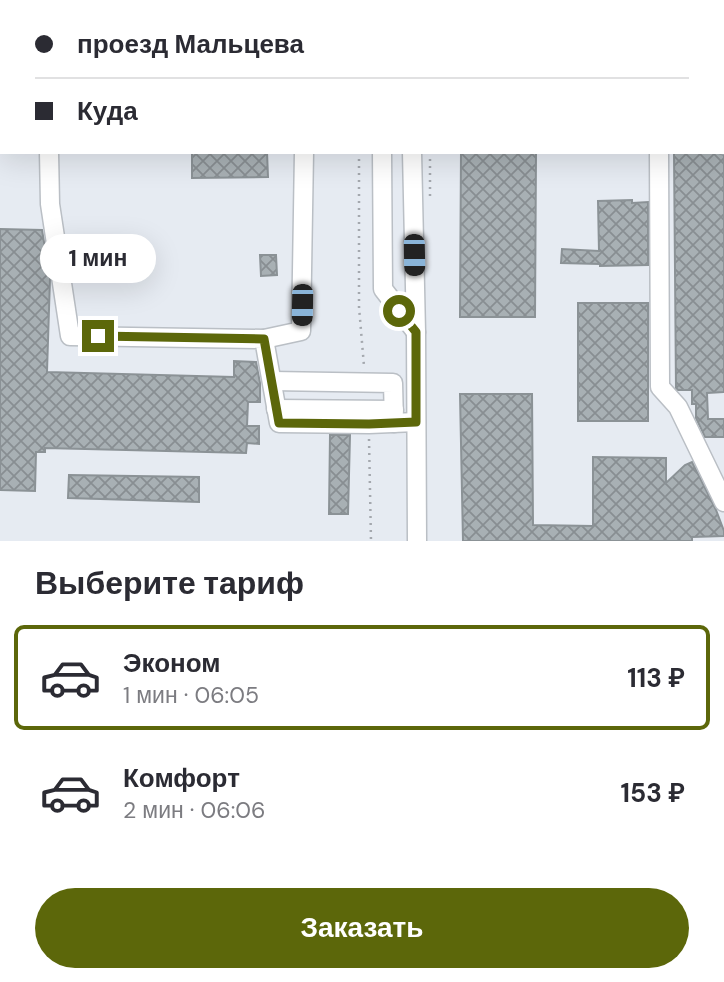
<!DOCTYPE html>
<html lang="ru">
<head>
<meta charset="utf-8">
<style>
  :root { --surface:#fff; --page:#f7f7f7; --text:#2b2b33; --muted:#7c7c81; --line:#e1e1e2; --accent:#5c670a }
  body { margin:0; font-family:"DM Sans",sans-serif; background:var(--page); color:var(--text); height:100vh; display:flex; flex-direction:column; font-size:26px; white-space:nowrap }
  * { box-sizing:border-box; margin:0 }
  p { font-size:23px; color:var(--muted) }
  .icon { flex:none; width:38px; height:38px; fill:none; stroke:currentColor; stroke-width:2; stroke-linecap:round; stroke-linejoin:round }
  .map { position:relative; height:541px; overflow:hidden }
  .side { display:flex; flex-direction:column; background:var(--surface); flex:1 }
  .side>* { flex:none }
  .guide { position:absolute; left:0px; top:0px; width:724px; height:154px; box-shadow:0 7px 28px #0002; display:grid; align-content:center; height:154px; padding:0 35px; background:var(--surface) }
  .end { position:absolute; width:32px; height:32px; margin:-16px; border:9px solid #5c670a; background:#fff; box-shadow:0 0 0 4px #fff }
  .from { border-radius:50% }
  .bubble { position:absolute; height:49px; border-radius:24px; background:var(--surface); box-shadow:0 7px 28px #0002; font-size:23px; font-weight:700; line-height:49px; text-align:center }
  .car { position:absolute; width:21px; height:42px; margin:-21px -10px; border-radius:9px; box-shadow:0 0 5px 2px #0007; background:linear-gradient(#222 24%,#8ab4d8 0 40%,#222 0 76%,#8ab4d8 0 86%,#222 0) }
  .guide b { display:flex; align-items:center; gap:24px; height:66px; font-size:26px }
  .guide b+b { border-top:2px solid var(--line) }
  .guide i { width:18px; height:18px; background:var(--text) }
  ul { padding:0; list-style:none }
  li { display:flex; align-items:center; gap:21px; height:105px; margin:0 14px 10px; padding:0 21px; border:4px solid transparent; border-radius:10px }
  li div { flex:1 }
  li b { display:block; font-size:26px }
  li em { font-style:normal; font-weight:700 }
  li.on { border-color:var(--accent) }
  li>.icon { width:63px; height:63px; stroke-width:1.5 }
  h2 { padding:0 35px; font-size:32px; line-height:84px }
  .action { display:flex; gap:14px; margin-top:auto; padding:14px 35px }
  .action a { flex:1; height:80px; border-radius:42px; background:var(--accent); color:#fff; font-size:28px; font-weight:700; line-height:80px; text-align:center }
  .map>svg:first-child { display:block }
  .building { fill:url(#building-cross-hatch); stroke:#8b9296; stroke-width:2 }
  .lines { fill:none; stroke-linecap:round; stroke-linejoin:round }
  .minor-casing { stroke:#babfc5; stroke-width:21 }
  .path { stroke:#a4a8ae; stroke-width:2.5; stroke-dasharray:2 5; stroke-linecap:butt }
  .minor { stroke:#fff; stroke-width:18 }
  .rail { stroke:#696c70; stroke-width:4.5; stroke-dasharray:3.5 7; stroke-linecap:butt }
  .route { stroke:#5c670a; stroke-width:9 }
</style>
</head>
<body>
<div class="map">
<svg width="724" height="541" viewBox="0 0 724 541">
  <defs>
    <pattern id="building-cross-hatch" width="8" height="8" patternUnits="userSpaceOnUse" patternTransform="scale(1.75)"><rect width="8" height="8" fill="#a8b0b4"/><path d="M0 0l8 8M0 8l8-8" fill="none" stroke="#888e92"/></pattern>
  </defs>
  <rect width="100%" height="100%" fill="#e6ebf2"/>
  <g class="building">
    <polygon points="192,152 267,152 268,177 192,178"/>
    <polygon points="461,152 536,152 535,317 460,317"/>
    <polygon points="674,152 716,152 724,155 724,392 707,393 708,419 724,419 724,437 705,437 696,418 696,404 692,404 692,390 678,390 676,388"/>
    <polygon points="632,200 632,203 648,202 648,265 600,266 600,264 561,263 562,249 599,251 598,201"/>
    <polygon points="0,229 42,230 50,278 47,372 234,377 234,361 256,362 260,383 260,402 248,402 247,426 259,426 259,444 247,443 246,453 45,448 45,452 36,452 35,491 0,490"/>
    <polygon points="260,255 276,255 277,275 261,276"/>
    <polygon points="105,268 106,281 78,282 77,269"/>
    <rect x="578" y="303" width="70" height="118"/>
    <polygon points="460,394 532,394 533,525 593,526 593,457 666,458 666,483 685,465 692,462 716,510 724,531 724,536 692,537 692,541 463,541"/>
    <polygon points="330,435 350,435 348,514 329,514"/>
    <polygon points="69,475 199,477 199,502 68,498"/>
  </g>
  <g class="lines">
    <g class="minor-casing">
      <g id="minor">
        <polyline points="48,0 48,2"/>
        <polyline points="409,0 410,2"/>
        <polyline points="306,2 306,0"/>
        <polyline points="573,2 573,0"/>
        <polyline points="723,144 724,144"/>
        <polyline points="49,152 50,204 70,336 264,339 279,423 369,424 416,422"/>
        <polyline points="382,152 383,289 416,332"/>
        <polyline points="412,152 416,332 417,541"/>
        <polyline points="659,152 660,387 678,407 724,502"/>
        <polyline points="264,339 301,331 304,152"/>
        <polyline points="272,381 393,383 394,423"/>
        <polyline points="276,409 394,410"/>
      </g>
    </g>
    <g class="path">
      <polyline points="359,2 359,0"/>
      <polyline points="359,152 359,307 364,366"/>
      <polyline points="430,152 430,198"/>
      <polyline points="369,439 371,541"/>
    </g>
    <use href="#minor" class="minor"/>
    <polyline class="rail" points="65,2 65,0"/>
  </g>
  <g class="lines">
    <polyline class="route" points="98,336 264,339 279,423 369,424 416,422 416,332 399,311"/>
  </g>
</svg>
<i class="end from" style="left:399px;top:311px"></i>
<i class="end" style="left:98px;top:336px"></i>
<div class="bubble" style="left:40px;top:234px;width:116px">1 мин</div>
<i class="car" style="left:414px;top:255px;rotate:179deg"></i>
<i class="car" style="left:302px;top:305px;rotate:181deg"></i>
<div class="guide">
<b><i class="from"></i>проезд Мальцева</b>
<b><i></i>Куда</b>
</div>
</div>
<section class="side">
<h2>Выберите тариф</h2>
<ul>
<li class="on"><svg class="icon" aria-label="car" viewBox="0 0 24 24"><path d="M5 17H2v-5l4-1 3-4h7l3 4 3 1v5h-3M9 17h6M6 11h13"/><circle cx="7" cy="17" r="2"/><circle cx="17" cy="17" r="2"/></svg><div><b>Эконом</b><p>1 мин · 06:05</p></div><em>113 ₽</em></li>
<li><svg class="icon" aria-label="car" viewBox="0 0 24 24"><path d="M5 17H2v-5l4-1 3-4h7l3 4 3 1v5h-3M9 17h6M6 11h13"/><circle cx="7" cy="17" r="2"/><circle cx="17" cy="17" r="2"/></svg><div><b>Комфорт</b><p>2 мин · 06:06</p></div><em>153 ₽</em></li>
</ul>
<div class="action"><a>Заказать</a></div>
</section>
</body>
</html>
